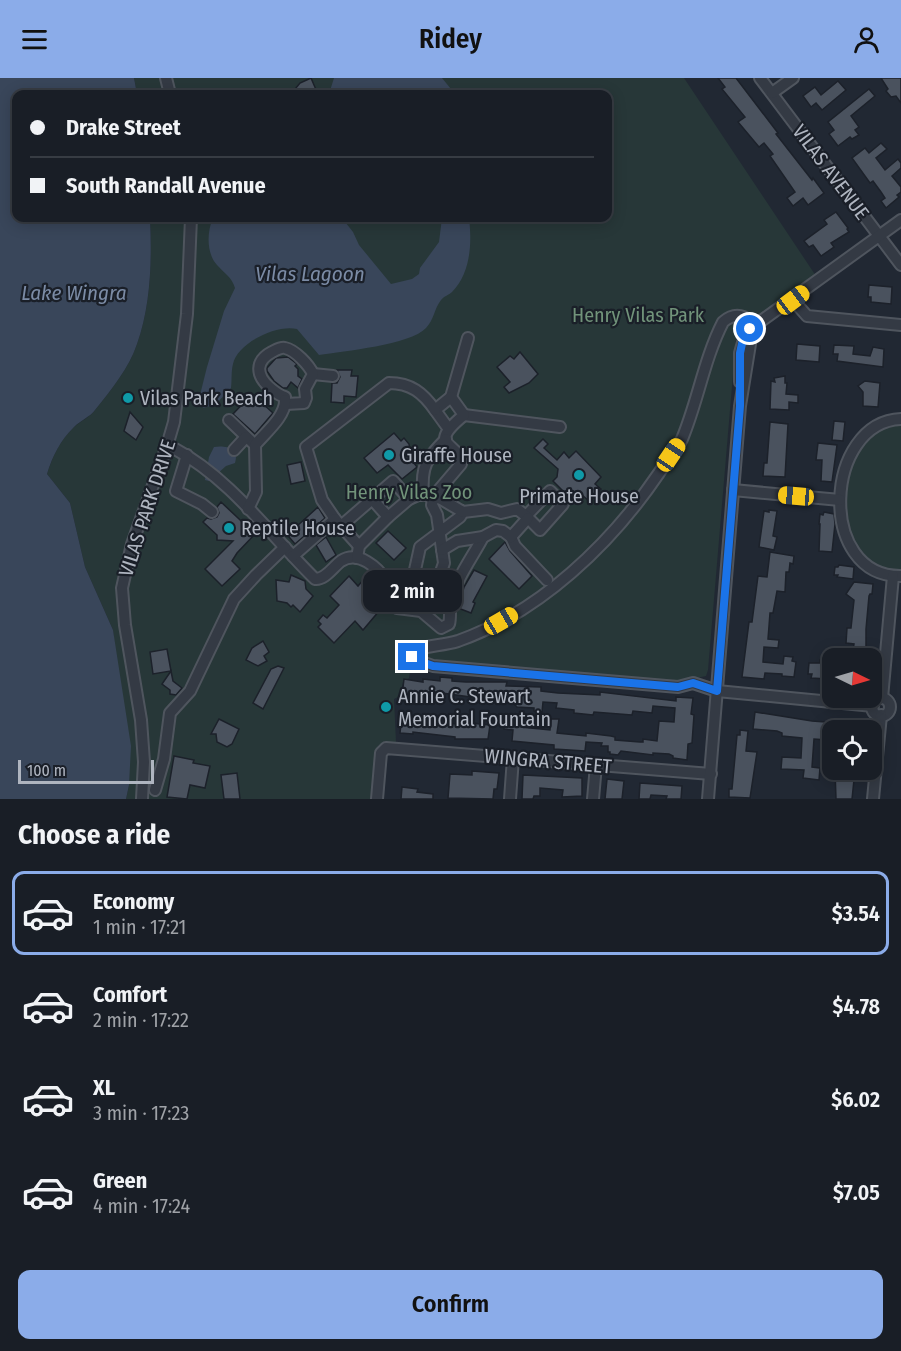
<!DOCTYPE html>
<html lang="en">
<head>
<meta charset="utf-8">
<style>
  :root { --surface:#191e26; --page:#22272e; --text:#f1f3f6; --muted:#9fa2a7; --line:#373c43; --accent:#8bace9 }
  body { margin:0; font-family:"Fira Sans Condensed",sans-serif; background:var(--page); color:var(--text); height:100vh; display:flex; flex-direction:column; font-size:22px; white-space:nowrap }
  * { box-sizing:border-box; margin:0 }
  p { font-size:20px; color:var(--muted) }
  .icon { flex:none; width:33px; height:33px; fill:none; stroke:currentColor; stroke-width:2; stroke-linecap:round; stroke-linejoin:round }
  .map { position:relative; height:721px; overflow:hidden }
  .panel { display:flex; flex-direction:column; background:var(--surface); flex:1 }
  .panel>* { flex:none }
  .guide { position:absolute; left:12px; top:12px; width:600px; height:132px; border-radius:12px; box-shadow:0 3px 15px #0003,0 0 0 2px var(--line); display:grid; align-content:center; height:132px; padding:0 18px; background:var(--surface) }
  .needle { width:39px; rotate:95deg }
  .buttons { position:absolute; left:822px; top:570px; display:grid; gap:12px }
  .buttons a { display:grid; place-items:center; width:60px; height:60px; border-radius:12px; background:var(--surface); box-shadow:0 3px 15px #0003,0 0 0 2px var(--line); font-size:30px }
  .scale { position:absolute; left:18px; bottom:15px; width:136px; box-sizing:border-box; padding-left:6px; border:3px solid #afb5c0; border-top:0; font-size:16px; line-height:21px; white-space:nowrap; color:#afb5c0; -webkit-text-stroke:4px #1a1f28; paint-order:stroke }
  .end { position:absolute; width:27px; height:27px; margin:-14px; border:8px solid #1a73e8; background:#fff; box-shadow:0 0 0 3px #fff }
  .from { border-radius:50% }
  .bubble { position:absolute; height:42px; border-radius:12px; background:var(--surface); box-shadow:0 3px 15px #0003,0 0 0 2px var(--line); font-size:20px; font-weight:600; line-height:42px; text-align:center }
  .car { position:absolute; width:18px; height:36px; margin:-18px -9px; border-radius:8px; box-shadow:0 0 4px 2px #0007; background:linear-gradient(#f5c518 24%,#345 0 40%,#f5c518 0 76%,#345 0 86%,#f5c518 0) }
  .guide b { display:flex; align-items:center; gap:21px; height:57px; font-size:22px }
  .guide b+b { border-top:2px solid var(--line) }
  .guide i { width:15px; height:15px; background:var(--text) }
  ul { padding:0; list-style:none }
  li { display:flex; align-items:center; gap:18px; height:84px; margin:0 12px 9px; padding:0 6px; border:3px solid transparent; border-radius:12px }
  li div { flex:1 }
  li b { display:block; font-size:22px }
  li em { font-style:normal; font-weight:600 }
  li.active { border-color:var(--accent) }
  li>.icon { width:54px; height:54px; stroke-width:1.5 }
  h2 { padding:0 18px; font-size:27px; line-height:72px }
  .cta { display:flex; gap:12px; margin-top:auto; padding:12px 18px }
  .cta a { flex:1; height:69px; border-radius:12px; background:var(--accent); color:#111; font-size:24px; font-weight:600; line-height:69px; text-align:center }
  header { display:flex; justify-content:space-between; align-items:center; height:78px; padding:0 18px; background:var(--accent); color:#111; font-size:27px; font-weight:600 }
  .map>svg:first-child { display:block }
  .green { fill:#273738 }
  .water { fill:#39465a }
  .building { fill:#4a525e; stroke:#1c212a; stroke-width:1.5 }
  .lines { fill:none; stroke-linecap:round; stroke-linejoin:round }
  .minor-casing { stroke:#4f555e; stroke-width:14 }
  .minor { stroke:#343a44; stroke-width:10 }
  .route { stroke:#1a73e8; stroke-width:8 }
  .culture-dot { fill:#0f9aa8; stroke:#1a1f28; stroke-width:2 }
  .labels { text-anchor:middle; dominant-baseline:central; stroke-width:4.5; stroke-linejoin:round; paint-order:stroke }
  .street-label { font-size:20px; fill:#afb5c0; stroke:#1a1f28 }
  .park-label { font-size:20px; fill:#71937a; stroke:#1a1f28 }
  .poi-label { font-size:20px; fill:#afb5c0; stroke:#1a1f28; text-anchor:start }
  .water-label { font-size:21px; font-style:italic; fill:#7b8ba5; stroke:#1a1f28 }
</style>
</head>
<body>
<header><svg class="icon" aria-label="menu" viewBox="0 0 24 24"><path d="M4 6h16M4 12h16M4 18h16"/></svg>Ridey<svg class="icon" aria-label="person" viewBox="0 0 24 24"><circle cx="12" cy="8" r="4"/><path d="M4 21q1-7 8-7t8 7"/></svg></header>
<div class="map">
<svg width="901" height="721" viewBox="0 0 901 721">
  <rect width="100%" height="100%" fill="#212833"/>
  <g class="green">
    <path d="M134 0H684L816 198C803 208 790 218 776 227 761 237 743 242 736 261L708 592 706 598 677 604 433 583 423 580 418 567 409 565 402 568 401 583 404 585 410 594 409 600 403 604 400 618 394 621 396 664H384L378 668 371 721H126L129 707 113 552 85 489 70 425 47 396C54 376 59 364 74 349 81 343 90 339 95 332 111 312 129 290 137 266 151 227 152 181 150 140H608V16H137Z"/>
    <path d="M901 346V493C891 491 878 490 870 484 832 458 840 381 875 355 882 350 893 349 901 346Z"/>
  </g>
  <g class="water">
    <path d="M0 0H134L137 16H16V140H150C152 181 151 227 137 266 129 290 111 312 95 332 90 339 81 342 74 349 60 363 53 377 47 396L70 425 85 489 113 552 131 668 129 707 126 721H0Z"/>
    <polygon points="334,0 442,0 455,16 329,16"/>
    <path d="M213 140H342L353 154 359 167 391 206 412 201 419 196 420 190 439 164 442 140H469C472 164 471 195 452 214 449 217 444 218 441 222 434 231 434 242 426 250 410 267 344 273 319 277L297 251C277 246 237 265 233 286 231 293 232 303 231 310L216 326 204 330 198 325 207 289 224 233 235 210C232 199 224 195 217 187 206 175 207 153 213 140Z"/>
    <path d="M214 369C225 367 240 370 235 385L226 388 209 403 205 402 209 379Z"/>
  </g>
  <g class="building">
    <polygon points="311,0 317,14 312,16 291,16 300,5"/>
    <polygon points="718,0 736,0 778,55 776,56 812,102 813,100 824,115 808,127 803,120 793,128 787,120 795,114 770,78 773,76 764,65 759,69 738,44 745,39 722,11 725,9"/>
    <polygon points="881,0 901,0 901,25 896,18 891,19 886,13 888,11"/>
    <polygon points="838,3 846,12 822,32 816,25 811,29 803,18 815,9 821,17"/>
    <polygon points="869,11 875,18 851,38 859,49 855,52 859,57 852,61 850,59 838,68 829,56 834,52 828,44"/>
    <polygon points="881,65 887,71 876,80 885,92 898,81 901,85 901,90 892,98 901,109 901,114 897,117 899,119 886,130 881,123 885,120 881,114 873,103 870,105 852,80 865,70 869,75"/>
    <polygon points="836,134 848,150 847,151 849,154 831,165 834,169 821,178 813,167 809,169 804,163 827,146 824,142"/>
    <polygon points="869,207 892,209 891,226 871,224 871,219 868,219"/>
    <polygon points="797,266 820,268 819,284 796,282"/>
    <polygon points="834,267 854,268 853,276 870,278 873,269 884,271 883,289 837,283 838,276 833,276"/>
    <polygon points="520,274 538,296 529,305 509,315 504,309 510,304 497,289 510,278 514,281"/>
    <polygon points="288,279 297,286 295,288 298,291 298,298 302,301 298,310 291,304 287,310 283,310 274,303 267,293 267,290 276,280"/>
    <polygon points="337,292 352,292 351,298 358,298 356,319 344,318 344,325 331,324 332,305 337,305 340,299"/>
    <polygon points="785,298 785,305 787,305 786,316 798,317 798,325 789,324 789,332 770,331 771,303 775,304 774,300"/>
    <polygon points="865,303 880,305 878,329 863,328 863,314 858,308"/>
    <polygon points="252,316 273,335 255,356 233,336"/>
    <polygon points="130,334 143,349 136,362 124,353"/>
    <polygon points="834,343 845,344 843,363 832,362"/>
    <polygon points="770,344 788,346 785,399 763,398 764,385 767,385"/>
    <polygon points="394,355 401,363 404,360 409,366 411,381 417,389 402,401 388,387 377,395 364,380"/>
    <polygon points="543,361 548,366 544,370 557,382 564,374 569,380 576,373 601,399 595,406 601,411 589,423 582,417 576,417 571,421 553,403 557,399 558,391 534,370"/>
    <polygon points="818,365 837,367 832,404 821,403 822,382 816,382"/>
    <polygon points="301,384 305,403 291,406 287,387"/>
    <polygon points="221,424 255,456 237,475 232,483 240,491 222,508 205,491 233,463 217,462 217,457 203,444 207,440 211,441 217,439 219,435 217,429"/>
    <polygon points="318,429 325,440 295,466 284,453 293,445 296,449"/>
    <polygon points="769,432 777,433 773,458 777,459 774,472 759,469 764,433 769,434"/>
    <polygon points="824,434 834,436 835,446 832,474 819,473 820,446 819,446 820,436 823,437"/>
    <polygon points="388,453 406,470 394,482 376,465"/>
    <polygon points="326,459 336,477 326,484 316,467"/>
    <polygon points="505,464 510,473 532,498 519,511 489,481"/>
    <polygon points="770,474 794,478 793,486 790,485 789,494 786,494 785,514 777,513 773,535 770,535 768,561 779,562 778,570 764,569 763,584 783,586 784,578 793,579 792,583 796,584 794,599 782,598 782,596 765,595 764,601 742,599 749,544 752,544 758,498 767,499"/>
    <polygon points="839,487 854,489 853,501 837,499 838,497 834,497 835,489 838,489"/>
    <polygon points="474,492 487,498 473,524 475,525 471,535 458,530 464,509"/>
    <polygon points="291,497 305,503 306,511 313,518 300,534 293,527 291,529 287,525 277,523 276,502 289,504"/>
    <polygon points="349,498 358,508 363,502 371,502 377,507 377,517 385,526 363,552 355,543 334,565 318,549 321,546 318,543 323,537 327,540 339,527 330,518"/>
    <polygon points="854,504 873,506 872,516 870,516 869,518 866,551 866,570 869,570 868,580 852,579 854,566 846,565 847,550 851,550 854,522 846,516"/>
    <polygon points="263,563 269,574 264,578 267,583 258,588 246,582 252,570"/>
    <polygon points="167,571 171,593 153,596 150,574"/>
    <polygon points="820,582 829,582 828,601 811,600 812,596 808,596 809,585 820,585"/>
    <polygon points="278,588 284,590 263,631 253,625 271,591"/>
    <polygon points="171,593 173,603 182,610 176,617 170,616 170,612 162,606"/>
    <polygon points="440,599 452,600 452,603 466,604 507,604 506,608 541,609 541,613 558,615 600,617 600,614 676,623 676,619 693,620 691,636 694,637 692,665 688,666 687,682 673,680 673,678 669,676 653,675 653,677 621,673 618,677 610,676 610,674 608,674 608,668 601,668 602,665 586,664 585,673 554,671 554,667 512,663 513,652 504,651 505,641 515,642 514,646 521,647 521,649 550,652 551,641 559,641 557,655 586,658 586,655 611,658 615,659 615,662 640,664 643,664 643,661 657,663 659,643 674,644 675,630 653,628 652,635 633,633 632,637 594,634 593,637 574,635 574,632 556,630 557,625 543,624 542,634 534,633 534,630 517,629 515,627 515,622 491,620 490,625 477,624 477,620 435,614 432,614 432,618 420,617 420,621 402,618 404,601 423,604 423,601 440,603"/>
    <polygon points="755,634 812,643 839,645 840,642 855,643 855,652 829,652 828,662 814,661 812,689 820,690 819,702 803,700 804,692 781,691 782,679 801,680 802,660 782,658 782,655 777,653 753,651"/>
    <polygon points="402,637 418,638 418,640 434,642 434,644 456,646 456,641 471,642 471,645 490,647 488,661 455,661 455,659 413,654 413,656 400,655"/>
    <polygon points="219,641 239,651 232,666 227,669 217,664 216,656 211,656"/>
    <polygon points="740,652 748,653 746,673 757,674 750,720 729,719 729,711 732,711 737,657 740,657"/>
    <polygon points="174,678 194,682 193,685 210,688 205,710 190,707 187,721 167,719"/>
    <polygon points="835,692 855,692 852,721 836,721"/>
    <polygon points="472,693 499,695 497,711 494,711 493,721 448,720 450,696 472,697"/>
    <polygon points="237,695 240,721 224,721 221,697"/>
    <polygon points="523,697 582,700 582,718 562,719 563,712 540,710 540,718 534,718 533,721 522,721"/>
    <polygon points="607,701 624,703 622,721 605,721"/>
    <polygon points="640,705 682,708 681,721 666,721 667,718 651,717 650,721 639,721"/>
    <polygon points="402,709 418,711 417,714 433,716 433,721 401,721"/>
  </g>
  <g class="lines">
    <g class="minor-casing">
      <g id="minor">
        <polyline points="166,0 170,16"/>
        <polyline points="760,0 901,187"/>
        <polyline points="772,15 793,0"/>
        <polyline points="793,222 807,238 901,247"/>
        <path d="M757 248C745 238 736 233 723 244 704 281 698 323 682 361 676 373 666 384 659 395 611 466 540 534 458 563 442 568 425 567 409 574L419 583 433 588 678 609 693 605 717 613 873 628"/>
        <polyline points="313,296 333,298"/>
        <polyline points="740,304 740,275 746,254 901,142"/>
        <path d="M285 319C278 317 274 313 269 309 256 297 255 283 272 274 276 272 281 269 285 270 295 272 309 287 313 296L305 311 306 320 304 325 286 326"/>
        <polyline points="451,319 468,260"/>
        <polyline points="464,337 560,349"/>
        <path d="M901 341C824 344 816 499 901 498"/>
        <polyline points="229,342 255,367"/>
        <path d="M448 350 435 332 451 319 464 337C424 370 460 363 461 386L433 419 432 427 437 437 444 485 429 529 421 533 420 523 413 501 420 469 460 439 463 434"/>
        <path d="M175 371C231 401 270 457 315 501 325 502 333 489 341 483 358 472 378 489 387 504 392 511 394 522 397 530L421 533 441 550 449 546C451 539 449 531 451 523 457 499 472 480 483 459"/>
        <polyline points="234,372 246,359"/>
        <polyline points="187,377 176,413 202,426 212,434"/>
        <polyline points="733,412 840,422"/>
        <polygon points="550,413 563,426 540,452 526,438"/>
        <path d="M423 416C421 388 426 381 446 361"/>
        <polyline points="409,421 418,417 428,417 441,421 463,434 488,431 501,435 517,431 526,438"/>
        <path d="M248 431 256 414 255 367C265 355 286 338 285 322"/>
        <path d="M335 441 322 422 306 369 389 305C411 305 423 315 435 332"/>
        <polyline points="341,448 359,468"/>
        <polyline points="511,459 515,468 547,502"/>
        <polyline points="442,472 457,463 483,459 496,452 503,453 511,459 528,440"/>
        <polyline points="293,478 335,441 341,448 393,403 409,421 388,439 372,421"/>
        <polyline points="357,480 359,468 388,439"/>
        <polyline points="387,504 413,501"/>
        <polyline points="882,620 893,498"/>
        <circle cx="881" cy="629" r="9"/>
        <polyline points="155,712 164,681 170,635 190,613 234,521 256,497 285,469"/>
        <polyline points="142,721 144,684 141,642 125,547 122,510 132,466 167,368 174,344 187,236 191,140"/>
        <polyline points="377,721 381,675 386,670 711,696"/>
        <polyline points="510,721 513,680"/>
        <polyline points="593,721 596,687"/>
        <polyline points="708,721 740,328 751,260 757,248"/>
        <polyline points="873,721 881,637"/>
      </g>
    </g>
    <use href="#minor" class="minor"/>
  </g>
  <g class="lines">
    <polyline class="route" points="412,579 419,583 433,588 678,609 693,605 717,613 740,328 740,275 743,261 750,251"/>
  </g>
  <g class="culture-dot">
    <circle cx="128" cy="320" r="6"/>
    <circle cx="389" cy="377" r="6"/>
    <circle cx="579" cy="397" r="6"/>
    <circle cx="229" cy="450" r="6"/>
    <circle cx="386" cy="629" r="6"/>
  </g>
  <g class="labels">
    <g class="street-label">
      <text transform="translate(831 94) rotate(53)">VILAS AVENUE</text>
      <text transform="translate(147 430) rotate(-72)">VILAS PARK DRIVE</text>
      <text transform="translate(548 683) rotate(5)">WINGRA STREET</text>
    </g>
    <g class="park-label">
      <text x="638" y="237">Henry Vilas Park</text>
      <text x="409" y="414">Henry Vilas Zoo</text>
    </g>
    <g class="poi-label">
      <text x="140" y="320">Vilas Park Beach</text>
      <text x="401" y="377">Giraffe House</text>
      <text x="579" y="418" text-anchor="middle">Primate House</text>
      <text x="241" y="450">Reptile House</text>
      <text x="398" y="618">Annie C. Stewart<tspan x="398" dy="23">Memorial Fountain</tspan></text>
    </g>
    <g class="water-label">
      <text x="310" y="196">Vilas Lagoon</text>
      <text x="74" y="215">Lake Wingra</text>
    </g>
  </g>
</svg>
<div class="buttons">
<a><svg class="needle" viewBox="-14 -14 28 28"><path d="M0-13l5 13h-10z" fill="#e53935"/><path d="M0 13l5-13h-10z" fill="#9fa2a7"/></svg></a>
<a><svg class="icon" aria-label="locate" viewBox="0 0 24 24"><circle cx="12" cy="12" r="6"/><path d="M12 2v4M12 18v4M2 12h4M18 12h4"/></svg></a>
</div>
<div class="scale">100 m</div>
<i class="end from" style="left:750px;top:251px"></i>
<i class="end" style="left:412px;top:579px"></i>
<div class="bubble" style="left:363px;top:492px;width:99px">2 min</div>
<i class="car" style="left:793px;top:222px;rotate:53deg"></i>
<i class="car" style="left:671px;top:377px;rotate:34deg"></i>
<i class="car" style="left:796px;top:418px;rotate:275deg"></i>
<i class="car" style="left:501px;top:543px;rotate:60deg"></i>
<div class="guide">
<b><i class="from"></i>Drake Street</b>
<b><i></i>South Randall Avenue</b>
</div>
</div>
<section class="panel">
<h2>Choose a ride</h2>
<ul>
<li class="active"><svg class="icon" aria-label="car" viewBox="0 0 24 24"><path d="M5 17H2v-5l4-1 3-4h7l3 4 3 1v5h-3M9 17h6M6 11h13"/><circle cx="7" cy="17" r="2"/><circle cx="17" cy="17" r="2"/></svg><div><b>Economy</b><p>1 min · 17:21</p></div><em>$3.54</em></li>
<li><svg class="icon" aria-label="car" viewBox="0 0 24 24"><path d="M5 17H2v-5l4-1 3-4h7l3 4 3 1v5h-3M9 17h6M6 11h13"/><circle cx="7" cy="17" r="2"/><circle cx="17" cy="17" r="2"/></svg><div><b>Comfort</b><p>2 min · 17:22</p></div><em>$4.78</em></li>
<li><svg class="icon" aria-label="car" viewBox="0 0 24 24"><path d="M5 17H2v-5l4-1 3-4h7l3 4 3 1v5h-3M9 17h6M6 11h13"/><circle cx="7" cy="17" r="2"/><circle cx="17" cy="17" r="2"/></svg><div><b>XL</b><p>3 min · 17:23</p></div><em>$6.02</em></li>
<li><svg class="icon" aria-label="car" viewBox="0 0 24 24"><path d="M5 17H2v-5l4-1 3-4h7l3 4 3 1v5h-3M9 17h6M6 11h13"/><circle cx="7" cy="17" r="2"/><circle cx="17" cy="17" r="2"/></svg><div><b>Green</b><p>4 min · 17:24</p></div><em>$7.05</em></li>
</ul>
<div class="cta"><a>Confirm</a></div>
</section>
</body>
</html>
